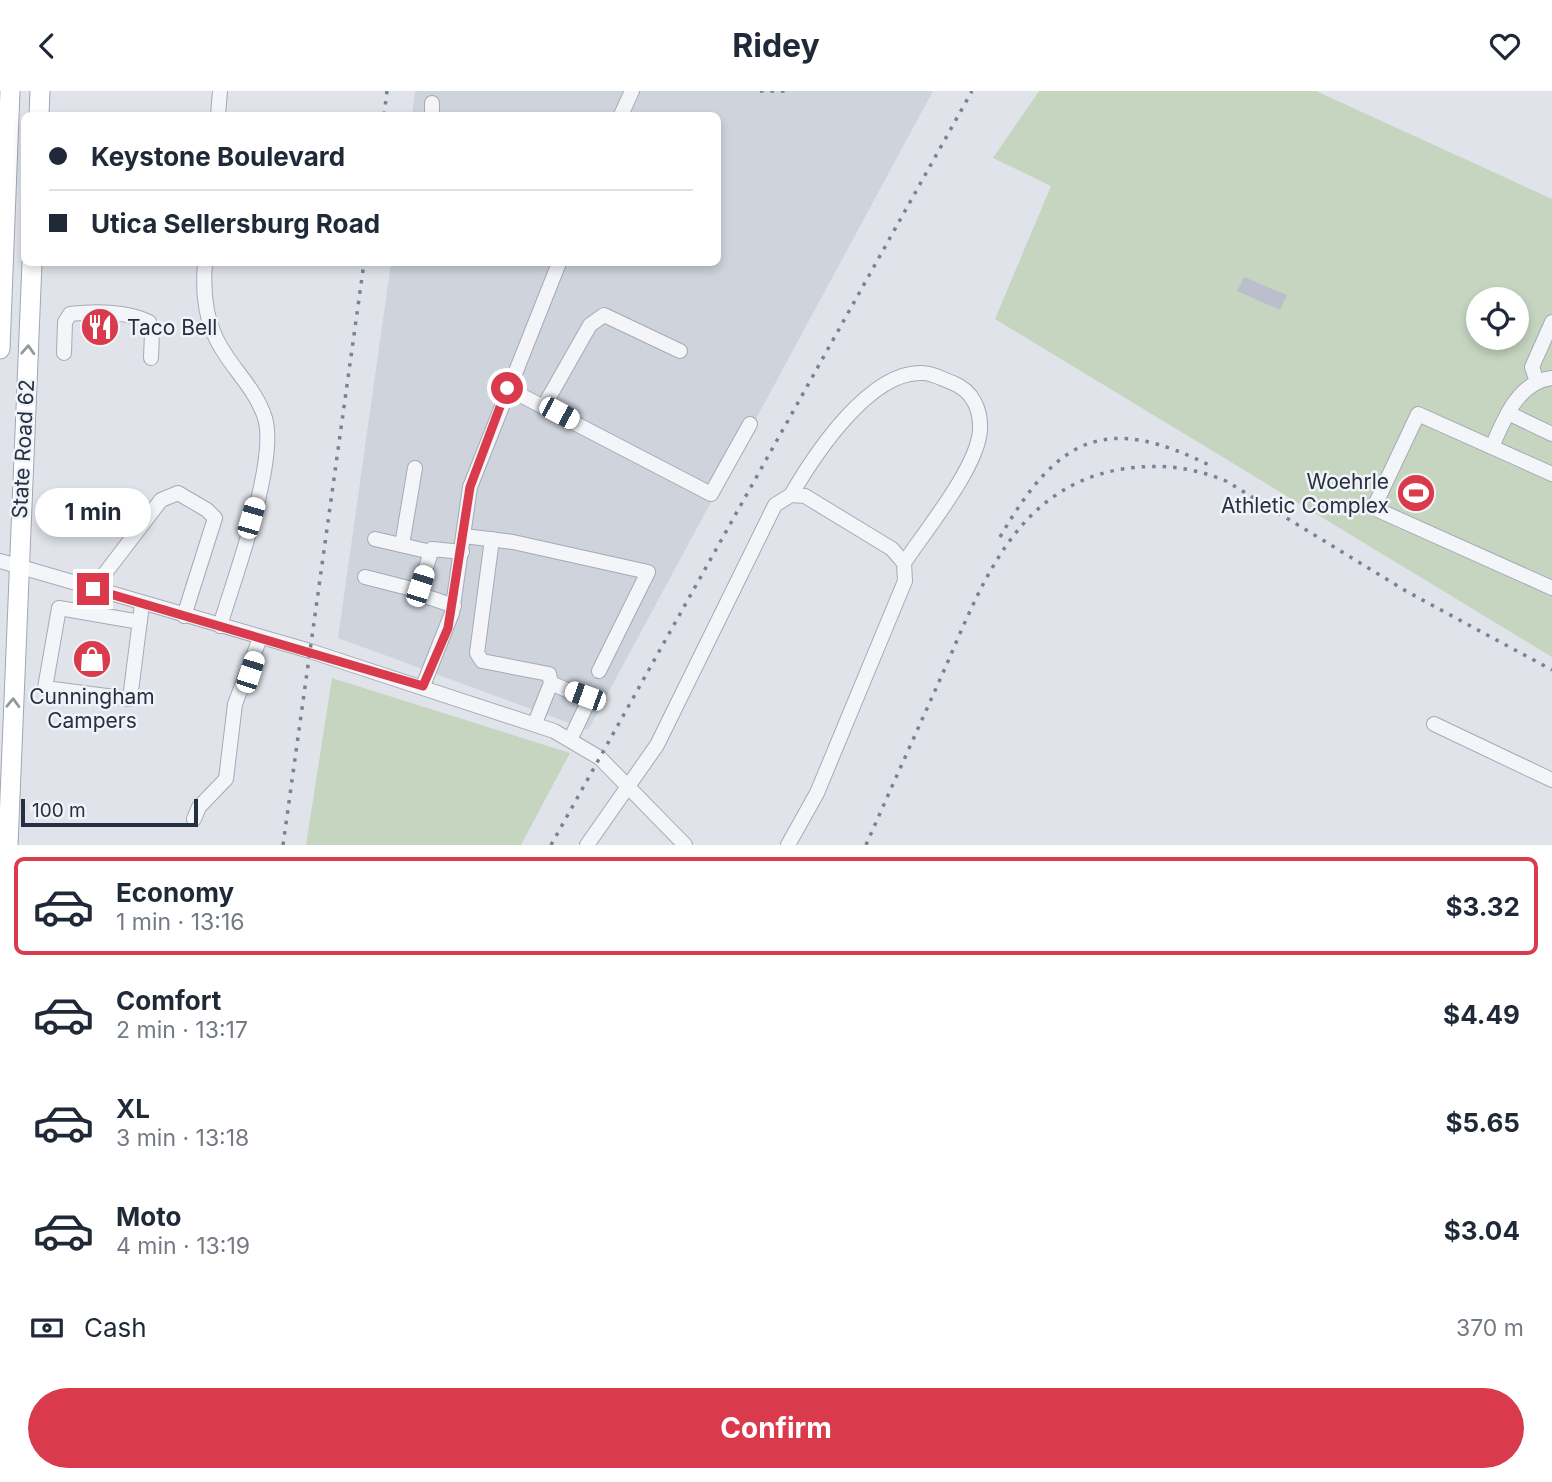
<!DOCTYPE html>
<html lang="en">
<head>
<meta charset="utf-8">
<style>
  :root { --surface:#fff; --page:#f2f2f3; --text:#1f2937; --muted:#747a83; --line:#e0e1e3; --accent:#d93b4d }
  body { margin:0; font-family:Inter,sans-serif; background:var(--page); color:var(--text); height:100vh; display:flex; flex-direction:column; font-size:26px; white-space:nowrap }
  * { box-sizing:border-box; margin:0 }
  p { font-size:23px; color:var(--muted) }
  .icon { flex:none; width:38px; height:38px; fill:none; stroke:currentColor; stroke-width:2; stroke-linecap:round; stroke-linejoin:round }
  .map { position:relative; height:754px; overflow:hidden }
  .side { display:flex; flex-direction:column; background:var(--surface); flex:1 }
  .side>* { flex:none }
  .guide { position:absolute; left:21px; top:21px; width:700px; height:154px; border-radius:10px; box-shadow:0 4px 10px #0003; display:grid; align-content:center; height:154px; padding:0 28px; background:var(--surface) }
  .fabs { position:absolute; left:1466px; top:196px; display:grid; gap:14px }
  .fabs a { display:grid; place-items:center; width:63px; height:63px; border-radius:50%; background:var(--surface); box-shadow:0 4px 10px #0003; font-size:35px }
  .scale { position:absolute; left:21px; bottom:18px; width:177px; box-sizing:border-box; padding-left:7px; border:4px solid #273043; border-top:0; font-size:19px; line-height:24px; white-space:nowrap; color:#273043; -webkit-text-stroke:5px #f0f3f7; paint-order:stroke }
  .end { position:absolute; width:32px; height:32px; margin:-16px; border:9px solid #d93b4d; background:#fff; box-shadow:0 0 0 4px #fff }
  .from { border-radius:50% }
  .bubble { position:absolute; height:49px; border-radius:24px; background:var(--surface); box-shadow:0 4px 10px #0003; font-size:23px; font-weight:700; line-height:49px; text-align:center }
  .car { position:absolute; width:21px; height:42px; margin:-21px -10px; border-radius:9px; box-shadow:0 0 5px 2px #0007; background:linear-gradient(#fff 24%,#345 0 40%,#fff 0 76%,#345 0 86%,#fff 0) }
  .guide b { display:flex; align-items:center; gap:24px; height:66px; font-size:26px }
  .guide b+b { border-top:2px solid var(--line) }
  .guide i { width:18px; height:18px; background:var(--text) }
  ul { padding:12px 0 0; list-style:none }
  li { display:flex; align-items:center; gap:21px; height:98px; margin:0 14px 10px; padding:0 14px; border:4px solid transparent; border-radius:10px }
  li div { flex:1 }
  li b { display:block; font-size:26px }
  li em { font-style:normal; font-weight:700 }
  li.selected { border-color:var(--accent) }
  li>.icon { width:63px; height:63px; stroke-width:1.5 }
  .pay { display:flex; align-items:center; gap:18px; height:77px; padding:0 28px; font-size:26px }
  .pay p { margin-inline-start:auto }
  .action { display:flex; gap:14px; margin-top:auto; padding:14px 28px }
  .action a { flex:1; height:80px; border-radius:42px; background:var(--accent); color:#fff; font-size:28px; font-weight:700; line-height:80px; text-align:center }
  header { display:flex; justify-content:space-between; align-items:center; height:91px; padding:0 28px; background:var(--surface); font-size:32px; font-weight:700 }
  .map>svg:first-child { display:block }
  .built { fill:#ced3dc }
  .green { fill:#c5d5c0; fill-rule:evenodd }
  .building { fill:#babfcb }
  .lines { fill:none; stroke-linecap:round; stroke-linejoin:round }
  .minor-casing { stroke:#a5aab5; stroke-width:16 }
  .major-casing { stroke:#9ea7b7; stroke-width:21 }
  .minor { stroke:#f3f5f8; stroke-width:14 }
  .major { stroke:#fff; stroke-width:19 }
  .rail { stroke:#788295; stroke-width:3.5; stroke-dasharray:3.5 7; stroke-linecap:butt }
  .oneway { stroke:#9398a1 }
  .route { stroke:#d93b4d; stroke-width:9 }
  .labels { text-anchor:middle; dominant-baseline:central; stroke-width:5; stroke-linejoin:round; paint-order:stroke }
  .poi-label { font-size:21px; fill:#273043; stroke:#f0f3f7; text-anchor:start }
  .street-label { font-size:21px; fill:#273043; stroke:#f0f3f7 }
</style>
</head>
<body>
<header><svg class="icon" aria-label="back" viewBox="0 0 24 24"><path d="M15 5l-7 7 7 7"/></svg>Ridey<svg class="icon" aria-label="heart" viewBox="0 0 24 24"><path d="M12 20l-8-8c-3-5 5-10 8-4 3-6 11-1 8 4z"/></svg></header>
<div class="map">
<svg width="1552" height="754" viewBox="0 0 1552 754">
  <rect width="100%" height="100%" fill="#e0e4ea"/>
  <polygon class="built" points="415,0 933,0 588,639 338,547 391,172 718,172 718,24 412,24"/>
  <g class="green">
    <path d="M1039 0H1316L1552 108V566L995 228 1051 95 993 67ZM1479 208H1517V247H1479Z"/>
    <polygon points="332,587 570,662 521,754 306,754"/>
  </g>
  <polygon class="building" points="1244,186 1287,204 1280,219 1237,200"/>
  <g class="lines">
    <g class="minor-casing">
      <g id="minor">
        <polyline points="432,12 432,24"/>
        <polyline points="218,24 220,0"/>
        <polyline points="621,24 632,0"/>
        <path d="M205 172C203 197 204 221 215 245 228 275 255 295 265 327 278 371 234 487 220 535"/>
        <path d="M64 262 65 231 70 223C94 220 127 220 149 231L152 241 151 267"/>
        <polyline points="1537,291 1532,276 1552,231"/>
        <polyline points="507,297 711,403 750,333"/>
        <polyline points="544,315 590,234 604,224 680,260"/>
        <polyline points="1508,322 1552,343"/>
        <path d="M1492 356C1504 328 1518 291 1552 287"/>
        <polyline points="1552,383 1418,323 1375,414 1378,419 1552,497"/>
        <path d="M791 404C815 363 870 279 923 282 933 282 944 289 953 292 973 300 981 319 980 339 978 376 925 440 904 472"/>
        <polyline points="464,445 513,451 648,481 599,580"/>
        <polyline points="375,448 431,461"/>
        <polyline points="492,448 477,562 482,570 549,583 551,592 535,632"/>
        <polyline points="402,454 415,377"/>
        <polyline points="0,470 310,560 554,640 600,667 685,754"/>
        <polyline points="365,486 420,500"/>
        <polyline points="93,498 161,409 178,402 207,419 215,427 184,525"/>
        <polyline points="454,515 422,504 420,495 432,458 462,461"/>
        <polyline points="140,531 59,517 45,597 130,608 142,513"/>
        <polyline points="551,592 589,609 571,647"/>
        <polyline points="423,595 452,522 470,396 559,172"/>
        <polyline points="1434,633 1552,689"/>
        <polyline points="194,728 199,716 226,688 235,613 260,547"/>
        <polyline points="587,754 657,654 775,414 791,404 805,405 892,458 904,472 905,490 817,702 788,754"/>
      </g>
    </g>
    <g class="major-casing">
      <g id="major">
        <polyline points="39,24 40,0"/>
        <polyline points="0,258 10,0"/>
        <polyline points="8,754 32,172"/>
      </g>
    </g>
    <use href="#minor" class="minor"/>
    <use href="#major" class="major"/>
    <g class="rail">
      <polyline points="760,0 789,0"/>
      <polyline points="384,24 387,0"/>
      <path d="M1000 446C1058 346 1105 321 1213 376"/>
      <polyline points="283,754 364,172"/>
      <polyline points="551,754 972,0"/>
      <path d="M866 754C891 697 917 640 942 584 980 498 1013 399 1117 379 1155 372 1190 375 1226 390L1406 500 1552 579"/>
    </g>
  </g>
  <defs><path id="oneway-chevron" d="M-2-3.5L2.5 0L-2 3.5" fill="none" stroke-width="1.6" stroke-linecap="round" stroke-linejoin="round" transform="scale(1.75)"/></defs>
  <g class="oneway">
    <use href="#oneway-chevron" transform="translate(28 259) rotate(-87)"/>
    <use href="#oneway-chevron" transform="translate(13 612) rotate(-88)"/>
  </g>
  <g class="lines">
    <polyline class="route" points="93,498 423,595 448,537 470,396 507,297"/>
  </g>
  <defs>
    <g id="restaurant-disc" transform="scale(2.0125)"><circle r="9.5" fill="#d93b4d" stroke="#f0f3f7"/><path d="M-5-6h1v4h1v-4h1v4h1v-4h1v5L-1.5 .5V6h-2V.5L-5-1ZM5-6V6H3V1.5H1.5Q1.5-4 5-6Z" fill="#fff"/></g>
    <g id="stadium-disc" transform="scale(2.0125)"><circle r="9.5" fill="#d93b4d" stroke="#f0f3f7"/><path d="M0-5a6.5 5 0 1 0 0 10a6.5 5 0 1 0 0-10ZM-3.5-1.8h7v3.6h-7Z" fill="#fff"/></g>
    <g id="shop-disc" transform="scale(2.0125)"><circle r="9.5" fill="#d93b4d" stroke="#f0f3f7"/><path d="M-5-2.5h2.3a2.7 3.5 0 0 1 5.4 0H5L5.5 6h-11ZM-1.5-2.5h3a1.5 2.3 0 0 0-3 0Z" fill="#fff"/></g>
  </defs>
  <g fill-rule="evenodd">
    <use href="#restaurant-disc" x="100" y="236"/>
    <use href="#stadium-disc" x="1416" y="402"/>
    <use href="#shop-disc" x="92" y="568"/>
  </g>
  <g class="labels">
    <g class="poi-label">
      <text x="127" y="236">Taco Bell</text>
      <text x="1389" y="390" text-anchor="end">Woehrle<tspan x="1389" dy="24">Athletic Complex</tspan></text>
      <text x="92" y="605" text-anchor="middle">Cunningham<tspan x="92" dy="24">Campers</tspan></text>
    </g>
    <g class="street-label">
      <text transform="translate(23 358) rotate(-87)">State Road 62</text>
    </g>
  </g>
</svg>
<div class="fabs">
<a><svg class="icon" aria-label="locate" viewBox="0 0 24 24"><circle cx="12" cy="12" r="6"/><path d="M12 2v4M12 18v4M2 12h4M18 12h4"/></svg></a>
</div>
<div class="scale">100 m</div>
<i class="end from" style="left:507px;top:297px"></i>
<i class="end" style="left:93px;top:498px"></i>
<div class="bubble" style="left:35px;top:397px;width:116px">1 min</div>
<i class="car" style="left:559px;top:322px;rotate:118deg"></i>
<i class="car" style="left:251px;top:427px;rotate:16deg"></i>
<i class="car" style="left:420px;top:495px;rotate:18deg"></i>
<i class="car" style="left:250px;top:581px;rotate:18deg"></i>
<i class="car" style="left:585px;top:605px;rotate:290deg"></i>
<div class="guide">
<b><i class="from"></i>Keystone Boulevard</b>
<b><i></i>Utica Sellersburg Road</b>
</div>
</div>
<section class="side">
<ul>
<li class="selected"><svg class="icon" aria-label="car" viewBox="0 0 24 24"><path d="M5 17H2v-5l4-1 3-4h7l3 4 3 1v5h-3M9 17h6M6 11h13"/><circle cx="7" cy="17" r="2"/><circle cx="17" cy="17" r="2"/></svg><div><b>Economy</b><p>1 min · 13:16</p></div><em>$3.32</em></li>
<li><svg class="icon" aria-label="car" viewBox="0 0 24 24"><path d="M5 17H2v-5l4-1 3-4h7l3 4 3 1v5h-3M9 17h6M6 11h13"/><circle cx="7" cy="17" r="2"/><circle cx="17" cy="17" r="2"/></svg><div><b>Comfort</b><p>2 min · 13:17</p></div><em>$4.49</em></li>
<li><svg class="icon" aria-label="car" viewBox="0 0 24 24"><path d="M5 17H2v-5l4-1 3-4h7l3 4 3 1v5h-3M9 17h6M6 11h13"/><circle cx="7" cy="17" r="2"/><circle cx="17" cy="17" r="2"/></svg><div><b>XL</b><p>3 min · 13:18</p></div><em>$5.65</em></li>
<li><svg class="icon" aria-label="car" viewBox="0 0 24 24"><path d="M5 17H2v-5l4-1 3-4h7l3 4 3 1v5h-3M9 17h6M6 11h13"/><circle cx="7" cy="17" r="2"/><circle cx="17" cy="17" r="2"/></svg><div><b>Moto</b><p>4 min · 13:19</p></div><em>$3.04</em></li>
</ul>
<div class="pay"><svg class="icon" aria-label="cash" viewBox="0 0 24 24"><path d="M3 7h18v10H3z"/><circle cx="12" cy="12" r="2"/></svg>Cash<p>370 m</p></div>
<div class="action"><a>Confirm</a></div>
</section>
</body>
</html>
